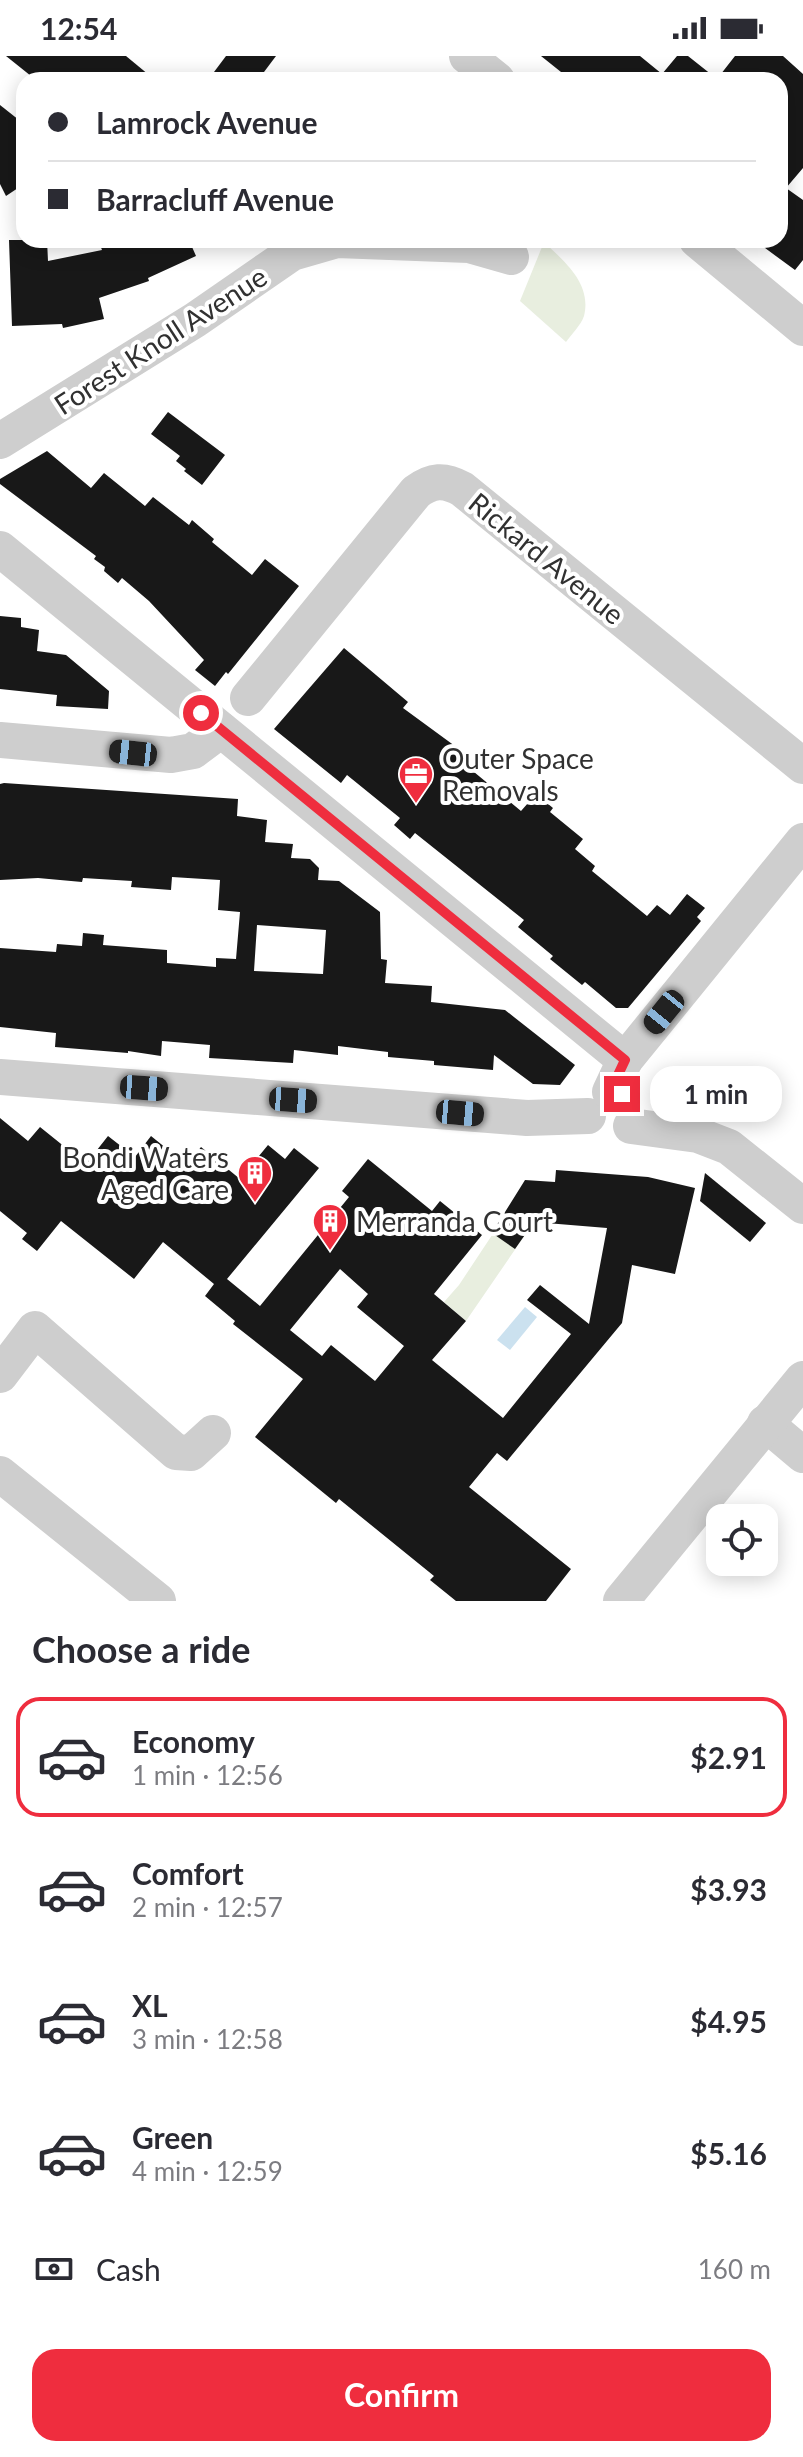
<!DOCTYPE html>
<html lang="en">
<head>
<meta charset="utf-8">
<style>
  :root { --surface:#fff; --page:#f2f2f3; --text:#2b2b33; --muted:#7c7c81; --line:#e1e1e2; --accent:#ef2d3e }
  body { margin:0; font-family:Lato,sans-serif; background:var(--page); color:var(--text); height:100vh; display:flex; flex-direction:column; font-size:30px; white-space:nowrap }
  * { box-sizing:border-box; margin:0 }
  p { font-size:26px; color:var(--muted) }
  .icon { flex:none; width:44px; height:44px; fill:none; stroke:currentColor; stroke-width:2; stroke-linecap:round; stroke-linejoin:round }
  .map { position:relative; height:1545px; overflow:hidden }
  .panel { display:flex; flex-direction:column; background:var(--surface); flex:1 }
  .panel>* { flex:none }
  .guide { position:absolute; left:16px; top:16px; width:772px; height:176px; border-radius:24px; box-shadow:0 4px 20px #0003; display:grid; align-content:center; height:176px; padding:0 32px; background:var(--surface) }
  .tools { position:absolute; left:706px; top:1448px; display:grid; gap:16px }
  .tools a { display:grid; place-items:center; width:72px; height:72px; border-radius:16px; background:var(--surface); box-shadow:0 4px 20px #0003; font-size:40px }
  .end { position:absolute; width:36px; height:36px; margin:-18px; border:10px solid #ef2d3e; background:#fff; box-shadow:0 0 0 4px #fff }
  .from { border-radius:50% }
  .bubble { position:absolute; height:56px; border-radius:24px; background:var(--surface); box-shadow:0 4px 20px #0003; font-size:26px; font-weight:700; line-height:56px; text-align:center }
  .car { position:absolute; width:24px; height:48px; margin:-24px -12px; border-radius:10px; box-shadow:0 0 6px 2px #0007; background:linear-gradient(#222 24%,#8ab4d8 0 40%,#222 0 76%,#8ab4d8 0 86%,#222 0) }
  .guide b { display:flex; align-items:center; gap:28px; height:76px; font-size:30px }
  .guide b+b { border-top:2px solid var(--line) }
  .guide i { width:20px; height:20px; background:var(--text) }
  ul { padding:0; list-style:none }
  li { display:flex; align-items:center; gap:24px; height:120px; margin:0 16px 12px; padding:0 16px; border:4px solid transparent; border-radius:24px }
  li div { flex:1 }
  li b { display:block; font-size:30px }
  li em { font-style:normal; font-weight:700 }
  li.selected { border-color:var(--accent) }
  li>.icon { width:72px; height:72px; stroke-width:1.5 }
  h2 { padding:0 32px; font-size:36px; line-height:96px }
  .pay { display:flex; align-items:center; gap:20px; height:88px; padding:0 32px; font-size:30px }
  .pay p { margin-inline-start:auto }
  .action { display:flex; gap:16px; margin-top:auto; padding:16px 32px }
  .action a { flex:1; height:92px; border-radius:24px; background:var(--accent); color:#fff; font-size:32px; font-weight:700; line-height:92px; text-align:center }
  .status { display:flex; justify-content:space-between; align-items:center; height:56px; padding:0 40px; background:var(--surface); direction:ltr }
  .status svg { height:22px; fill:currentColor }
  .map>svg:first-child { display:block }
  .green { fill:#e8eedf }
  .water { fill:#cbe1ef }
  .building { fill:#181818; fill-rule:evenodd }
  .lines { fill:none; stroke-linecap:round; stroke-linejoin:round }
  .minor { stroke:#cecece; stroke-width:36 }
  .route { stroke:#ef2d3e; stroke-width:10 }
  .labels { text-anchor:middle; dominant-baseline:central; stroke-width:8; stroke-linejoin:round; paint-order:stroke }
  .street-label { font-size:28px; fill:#313131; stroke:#fff }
  .poi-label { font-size:28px; fill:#313131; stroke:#fff; text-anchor:start }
</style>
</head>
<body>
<div class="status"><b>12:54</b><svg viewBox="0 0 49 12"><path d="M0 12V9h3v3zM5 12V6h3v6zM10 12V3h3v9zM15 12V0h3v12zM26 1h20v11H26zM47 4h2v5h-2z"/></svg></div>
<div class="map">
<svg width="803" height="1545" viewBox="0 0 803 1545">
  <rect width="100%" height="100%" fill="#fff"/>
  <g class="green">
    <path d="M544 186C565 206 592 228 584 260 581 269 571 279 566 286L520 245Z"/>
    <polygon points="506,1158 532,1158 552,1167 534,1166 466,1265 444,1246 459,1229"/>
  </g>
  <polygon class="water" points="525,1251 537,1261 510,1294 497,1284"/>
  <g class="building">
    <polygon points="6,0 126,0 155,24 36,24"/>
    <polygon points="226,0 276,0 258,24 208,24"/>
    <polygon points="541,0 640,0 662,18 677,0 688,0 717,23 735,0 783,0 803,18 803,112 786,132 803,144 803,204 795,214 754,184 780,184 780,24 571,24"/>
    <polygon points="0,49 24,68 24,128 6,140 0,128"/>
    <polygon points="9,184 47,184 48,205 102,194 98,184 189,184 196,200 148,222 149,225 99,242 104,263 63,272 62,268 12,270"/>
    <polygon points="168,356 225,399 202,429 184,415 186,413 176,405 180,400 151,378"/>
    <polygon points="47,395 91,432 104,417 145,450 153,441 189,469 192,464 214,483 212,486 252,519 265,503 299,530 228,618 226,616 215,630 195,614 204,604 149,545 122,522 118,527 104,515 105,511 94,503 96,500 0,428 0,423"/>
    <polygon points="0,560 21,562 21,571 39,574 37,595 66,599 109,635 108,653 56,650 57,639 0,633"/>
    <polygon points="344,592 408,646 403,652 474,704 468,711 521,755 536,738 553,752 550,756 583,783 575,793 595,810 592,815 647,860 657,849 670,859 687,838 705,852 697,861 701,865 628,952 616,952 585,926 582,929 550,903 553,900 518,871 524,864 415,777 410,783 394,769 400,762 347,719 341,727 274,673"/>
    <path d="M4 727 238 743 237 760 267 764 265 786 293 788 291 802 310 803 319 812 318 824 339 825 380 856 381 903 387 904 385 927 432 930 431 946 505 954 575 1009 560 1029 533 1028 494 999 493 1014 434 1009V1005L388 1001V996L338 990V999L294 994 293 1007 209 1002 210 989 162 985 161 1000 128 995V997L55 991 56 977 0 971V892L56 896 57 888 82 890 83 877 104 879 103 889 167 894V907L216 911V902L236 903 240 856 218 854 220 824 172 821 171 834 131 831 132 825 83 822 82 826 38 822 0 824V728ZM257 869 326 874 323 918 254 915Z"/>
    <path d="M0 1062 28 1085 40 1071 86 1108 108 1080 135 1101 151 1080 187 1109 201 1091 240 1123 268 1089 285 1103 294 1092 319 1112 227 1223 260 1250 349 1141 342 1135 368 1103 432 1155 440 1145 482 1179 434 1238 466 1265 432 1304 503 1362 571 1278 527 1244 540 1229 589 1268 607 1172 534 1166 515 1193 492 1177 525 1124 555 1126 556 1114 648 1121 695 1132 675 1218 632 1209 622 1267 507 1405 497 1397 469 1431 571 1513 546 1545H456L430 1524 434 1520 339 1443 336 1447 255 1381 303 1323 233 1268 235 1265 205 1240 214 1228 163 1186 134 1223 61 1165 37 1195 22 1183 27 1177 0 1155ZM340 1213 368 1238 357 1251 404 1290 375 1325 331 1289 322 1300 290 1274Z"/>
    <polygon points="705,1117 766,1167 750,1186 700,1145"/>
  </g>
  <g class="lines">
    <g class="minor">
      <polyline points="467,0 497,24"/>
      <polyline points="697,184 803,272"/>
      <polyline points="0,385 195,264 292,197 337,184 469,189 511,201"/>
      <polyline points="0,493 625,1004"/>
      <path d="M248 642 416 436C432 424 444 423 462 433L803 710"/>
      <polyline points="0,684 171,699 193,695 221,674"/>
      <polyline points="0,1021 527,1062 588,1060"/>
      <polyline points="610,1036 625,1004 803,785"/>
      <polyline points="631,1070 698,1079 729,1091 803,1150"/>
      <polyline points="0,1319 35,1273 176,1396 191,1397 213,1377"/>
      <polyline points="765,1367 803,1399"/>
      <polyline points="0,1418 158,1545"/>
      <polyline points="621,1545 803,1323"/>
    </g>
  </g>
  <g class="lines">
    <polyline class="route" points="201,657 625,1004 610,1036 622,1038"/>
  </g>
  <defs>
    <g id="office-pin" transform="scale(1.8)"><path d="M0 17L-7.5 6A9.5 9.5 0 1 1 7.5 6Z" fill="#ef2d3e" stroke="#fff"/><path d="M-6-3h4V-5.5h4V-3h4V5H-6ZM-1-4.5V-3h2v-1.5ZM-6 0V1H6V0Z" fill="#fff"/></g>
    <g id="building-pin" transform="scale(1.8)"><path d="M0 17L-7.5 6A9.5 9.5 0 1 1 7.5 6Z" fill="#ef2d3e" stroke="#fff"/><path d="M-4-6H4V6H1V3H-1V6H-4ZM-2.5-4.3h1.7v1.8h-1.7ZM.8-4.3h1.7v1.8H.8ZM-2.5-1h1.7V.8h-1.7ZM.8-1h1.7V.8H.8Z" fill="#fff"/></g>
  </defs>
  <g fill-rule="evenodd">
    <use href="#office-pin" x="416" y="718"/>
    <use href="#building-pin" x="255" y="1117"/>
    <use href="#building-pin" x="330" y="1165"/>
  </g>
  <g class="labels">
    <g class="street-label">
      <text transform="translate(160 284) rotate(-33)">Forest Knoll Avenue</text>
      <text transform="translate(547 502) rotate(39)">Rickard Avenue</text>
    </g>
    <g class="poi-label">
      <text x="442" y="702">Outer Space<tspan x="442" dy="32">Removals</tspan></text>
      <text x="229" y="1101" text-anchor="end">Bondi Waters<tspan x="229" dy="32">Aged Care</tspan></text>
      <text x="356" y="1165">Merranda Court</text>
    </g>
  </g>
</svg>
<div class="tools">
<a><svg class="icon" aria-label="locate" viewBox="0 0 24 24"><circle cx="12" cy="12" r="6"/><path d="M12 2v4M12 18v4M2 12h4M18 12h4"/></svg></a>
</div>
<i class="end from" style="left:201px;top:657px"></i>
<i class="end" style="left:622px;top:1038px"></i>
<div class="bubble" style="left:650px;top:1010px;width:132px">1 min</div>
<i class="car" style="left:133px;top:697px;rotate:276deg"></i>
<i class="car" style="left:664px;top:956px;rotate:219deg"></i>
<i class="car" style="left:144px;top:1032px;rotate:94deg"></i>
<i class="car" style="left:293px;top:1044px;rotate:94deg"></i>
<i class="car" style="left:460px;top:1057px;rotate:95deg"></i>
<div class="guide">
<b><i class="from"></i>Lamrock Avenue</b>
<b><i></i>Barracluff Avenue</b>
</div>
</div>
<section class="panel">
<h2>Choose a ride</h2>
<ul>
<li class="selected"><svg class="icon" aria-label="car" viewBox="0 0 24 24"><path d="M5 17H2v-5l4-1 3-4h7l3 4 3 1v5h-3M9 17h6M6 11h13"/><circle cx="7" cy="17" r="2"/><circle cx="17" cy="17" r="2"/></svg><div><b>Economy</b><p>1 min · 12:56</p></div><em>$2.91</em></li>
<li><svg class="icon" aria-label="car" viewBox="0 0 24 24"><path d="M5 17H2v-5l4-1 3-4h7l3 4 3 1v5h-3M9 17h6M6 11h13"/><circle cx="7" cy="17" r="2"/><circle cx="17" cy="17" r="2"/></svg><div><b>Comfort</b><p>2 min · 12:57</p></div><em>$3.93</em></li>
<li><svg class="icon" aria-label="car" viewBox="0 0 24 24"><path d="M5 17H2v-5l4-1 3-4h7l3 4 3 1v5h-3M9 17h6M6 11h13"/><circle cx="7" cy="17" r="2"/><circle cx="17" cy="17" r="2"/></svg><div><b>XL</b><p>3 min · 12:58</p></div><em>$4.95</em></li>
<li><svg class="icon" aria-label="car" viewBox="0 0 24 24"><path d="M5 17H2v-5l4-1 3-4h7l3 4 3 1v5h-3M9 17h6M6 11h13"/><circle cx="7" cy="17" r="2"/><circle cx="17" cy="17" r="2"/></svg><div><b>Green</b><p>4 min · 12:59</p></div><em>$5.16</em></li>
</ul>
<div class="pay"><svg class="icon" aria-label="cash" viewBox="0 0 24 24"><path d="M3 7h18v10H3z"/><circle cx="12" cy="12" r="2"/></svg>Cash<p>160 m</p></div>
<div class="action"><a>Confirm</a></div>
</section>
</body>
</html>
